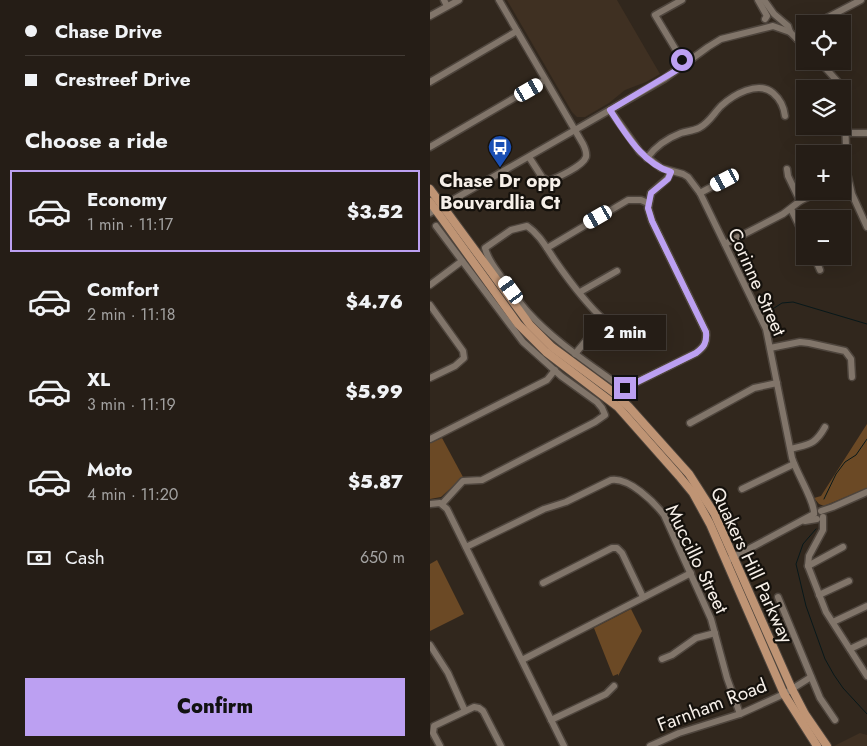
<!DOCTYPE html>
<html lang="en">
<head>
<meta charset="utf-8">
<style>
  :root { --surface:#251d16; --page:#2d261f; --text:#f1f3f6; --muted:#a3a2a1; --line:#423b35; --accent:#bca0f2 }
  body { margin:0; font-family:Jost,sans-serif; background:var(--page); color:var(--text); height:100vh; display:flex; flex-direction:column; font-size:19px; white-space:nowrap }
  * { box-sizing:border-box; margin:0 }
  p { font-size:16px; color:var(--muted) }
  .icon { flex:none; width:28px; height:28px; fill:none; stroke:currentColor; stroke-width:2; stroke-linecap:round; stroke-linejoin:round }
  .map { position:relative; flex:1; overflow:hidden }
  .sheet { display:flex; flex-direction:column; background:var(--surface); width:430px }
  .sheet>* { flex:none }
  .banner { display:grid; align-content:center; height:110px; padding:0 25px; background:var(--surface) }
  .buttons { position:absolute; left:366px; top:15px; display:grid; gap:10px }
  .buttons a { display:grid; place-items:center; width:55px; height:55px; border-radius:0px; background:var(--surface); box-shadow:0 5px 20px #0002,0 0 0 1px var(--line); font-size:25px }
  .end { position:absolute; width:22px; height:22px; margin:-11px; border:6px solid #bca0f2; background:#111; box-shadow:0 0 0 2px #111 }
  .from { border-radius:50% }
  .bubble { position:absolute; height:35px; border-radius:0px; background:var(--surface); box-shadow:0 5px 20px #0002,0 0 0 1px var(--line); font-size:16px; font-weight:800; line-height:35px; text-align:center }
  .car { position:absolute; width:15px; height:30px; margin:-15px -8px; border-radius:6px; box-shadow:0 0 4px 1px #0007; background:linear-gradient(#fff 24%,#345 0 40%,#fff 0 76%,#345 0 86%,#fff 0) }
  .banner b { display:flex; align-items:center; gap:18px; height:48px; font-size:19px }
  .banner b+b { border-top:1px solid var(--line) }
  .banner i { width:12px; height:12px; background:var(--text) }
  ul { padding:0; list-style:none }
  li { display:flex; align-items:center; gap:15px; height:82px; margin:0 10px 8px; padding:0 15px; border:2px solid transparent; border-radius:0px }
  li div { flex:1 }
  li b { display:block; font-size:19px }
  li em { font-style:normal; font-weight:800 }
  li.active { border-color:var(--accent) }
  li>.icon { width:45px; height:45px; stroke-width:1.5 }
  h2 { padding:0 25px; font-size:22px; line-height:60px }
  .pay { display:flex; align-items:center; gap:12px; height:55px; padding:0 25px; font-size:19px }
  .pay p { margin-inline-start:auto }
  .action { display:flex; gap:10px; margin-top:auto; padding:10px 25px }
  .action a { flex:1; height:58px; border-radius:0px; background:var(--accent); color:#111; font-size:20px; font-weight:800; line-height:58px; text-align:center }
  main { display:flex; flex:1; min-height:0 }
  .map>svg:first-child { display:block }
  .built { fill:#3f3022 }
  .green { fill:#6b4925 }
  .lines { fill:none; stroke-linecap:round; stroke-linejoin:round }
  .stream { stroke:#08181a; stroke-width:1 }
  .minor-casing { stroke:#4e453d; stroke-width:9 }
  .major-casing { stroke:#4e453d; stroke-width:10 }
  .minor { stroke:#81756a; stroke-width:6 }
  .major { stroke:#bf9474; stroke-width:8 }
  .route { stroke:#bca0f2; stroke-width:6 }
  .labels { text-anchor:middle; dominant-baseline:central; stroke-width:4.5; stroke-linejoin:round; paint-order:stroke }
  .poi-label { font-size:19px; font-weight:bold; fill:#f7f0e9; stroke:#15110c }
  .street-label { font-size:19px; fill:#f7f0e9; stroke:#15110c }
</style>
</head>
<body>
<main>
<section class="sheet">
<div class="banner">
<b><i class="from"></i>Chase Drive</b>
<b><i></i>Crestreef Drive</b>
</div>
<h2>Choose a ride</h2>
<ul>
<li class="active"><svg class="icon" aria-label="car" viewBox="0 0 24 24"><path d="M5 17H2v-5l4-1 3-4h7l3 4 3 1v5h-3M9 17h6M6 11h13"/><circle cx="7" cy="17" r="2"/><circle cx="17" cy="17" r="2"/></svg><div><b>Economy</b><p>1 min · 11:17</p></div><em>$3.52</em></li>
<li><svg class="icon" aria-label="car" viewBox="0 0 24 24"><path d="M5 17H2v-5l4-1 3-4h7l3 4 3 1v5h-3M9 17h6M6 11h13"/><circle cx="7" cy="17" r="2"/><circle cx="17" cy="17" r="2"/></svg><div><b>Comfort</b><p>2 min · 11:18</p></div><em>$4.76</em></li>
<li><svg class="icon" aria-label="car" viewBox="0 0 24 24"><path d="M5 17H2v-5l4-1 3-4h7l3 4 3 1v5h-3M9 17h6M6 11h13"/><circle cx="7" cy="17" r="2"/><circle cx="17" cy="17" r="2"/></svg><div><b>XL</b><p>3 min · 11:19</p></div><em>$5.99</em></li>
<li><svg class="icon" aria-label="car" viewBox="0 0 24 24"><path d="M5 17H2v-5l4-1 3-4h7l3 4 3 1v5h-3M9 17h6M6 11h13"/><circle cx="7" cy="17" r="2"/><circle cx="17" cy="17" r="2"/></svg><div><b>Moto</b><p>4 min · 11:20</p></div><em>$5.87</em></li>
</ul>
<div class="pay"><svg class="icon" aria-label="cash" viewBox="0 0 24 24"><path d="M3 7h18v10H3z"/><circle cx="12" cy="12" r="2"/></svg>Cash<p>650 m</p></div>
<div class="action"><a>Confirm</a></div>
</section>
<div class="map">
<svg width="437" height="746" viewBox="0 0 437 746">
  <rect width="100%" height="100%" fill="#31271d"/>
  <g class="built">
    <polygon points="77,0 187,0 230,74 216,82 195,90 179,103 155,117 147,117 142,112"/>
    <polygon points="430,733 437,735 437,746 404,746"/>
  </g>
  <g class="green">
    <polygon points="437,424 437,488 394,506 389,504 384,498 391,496"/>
    <polygon points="12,438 33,477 11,497 0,499 0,443"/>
    <polygon points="7,560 34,614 0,631 0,564"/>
    <polygon points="201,609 212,631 188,676 188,674 183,676 164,628"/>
  </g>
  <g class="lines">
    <g class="stream">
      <polyline points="338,312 352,303 363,302 437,324"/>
      <polyline points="394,499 406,474 415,462 426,455 437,439"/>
      <polyline points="386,529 373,544 366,564 376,606 395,659 404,675 413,688 437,714"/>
    </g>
    <g class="minor-casing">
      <g id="minor">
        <polyline points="14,0 17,6"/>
        <path d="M69 0 153 144C155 148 157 152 156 157 153 166 127 178 118 181L112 177 99 157"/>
        <polyline points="252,0 225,15 255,65"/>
        <polyline points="328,0 337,16 335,19"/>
        <polyline points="334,0 344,14 358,26 360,32"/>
        <polyline points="0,16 29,0"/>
        <polyline points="385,24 431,0"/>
        <polyline points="367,39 375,31"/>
        <polyline points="389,61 409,83 414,93 417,173 422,194 437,227"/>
        <polyline points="0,82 87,31"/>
        <path d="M180 110 210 152 231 168 253 174 258 177 270 193 336 329 362 458C367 474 384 500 384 513"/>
        <polyline points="416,133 437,133"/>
        <polyline points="0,147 115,80"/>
        <path d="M217 158C225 147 238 138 251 133 257 131 263 131 269 128 279 123 284 113 291 106 303 95 328 80 343 93 350 99 354 107 355 116"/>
        <polyline points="357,169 358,176 370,201"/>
        <polyline points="270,193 304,175"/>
        <polyline points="361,209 375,238"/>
        <polyline points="0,213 234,79 278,47 291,39 343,26 360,32 375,47"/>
        <polyline points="6,226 93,342 131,376 167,402 172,408 175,415 165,422 52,480 33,481 12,504"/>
        <polyline points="295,244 353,214 370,201 390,191"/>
        <polyline points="117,248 198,200 211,200 218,203"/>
        <polyline points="384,256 390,270"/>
        <polyline points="0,285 32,261"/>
        <polyline points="150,292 187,271"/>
        <polyline points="0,305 33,351 34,358 25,366 0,378"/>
        <path d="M208 319C202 324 195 329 187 327 170 324 135 275 124 259 116 247 109 234 97 226L81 230 55 248C58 261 67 270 74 281 82 291 89 302 98 312 124 341 157 362 188 385L195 388 266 353C274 347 277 343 276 332L222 221 218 208 221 193 237 179 241 172"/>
        <polyline points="340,348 370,342 379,343 415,351 421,359 422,377"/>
        <polyline points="145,354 173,320"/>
        <polyline points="260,423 324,388 347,383"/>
        <polyline points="0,439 117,380 125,370"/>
        <path d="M361 449C379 444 385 445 395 427"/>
        <polyline points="312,489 364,464"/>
        <polyline points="0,504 10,503 17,509 134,746"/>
        <polyline points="391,511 403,507 437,492"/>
        <polyline points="393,517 393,530 379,556 378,566 396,612 437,676"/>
        <polyline points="375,521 387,519"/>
        <path d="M36 547 114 509 136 502 181 480C199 477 224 502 234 515L281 619 297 678 310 714"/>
        <polyline points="300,559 384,514"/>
        <polyline points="378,566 413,547"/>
        <polyline points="113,583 182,548 187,548 192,553 213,597"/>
        <polyline points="389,595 419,581"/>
        <polyline points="348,597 390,698 405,720"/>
        <polyline points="403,622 437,606"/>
        <polyline points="0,645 18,673 35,711"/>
        <polyline points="420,649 437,641"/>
        <polyline points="232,659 242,655 266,638 285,633"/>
        <polyline points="92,660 261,573"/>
        <polyline points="121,720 176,694 184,686"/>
        <polyline points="10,746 3,733 4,726 44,707 49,708 53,711 71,746"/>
        <polyline points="220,746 249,733 310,714 354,694 381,677"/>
      </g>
    </g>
    <g class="major-casing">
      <g id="major">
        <polyline points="0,189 100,325 122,347 183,392 199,407 259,474 284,513 362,689 375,714 397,746"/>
        <polyline points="0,202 88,324 116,352 188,407 249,476 263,493 280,524 354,694 387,746"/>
      </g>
    </g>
    <use href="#minor" class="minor"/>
    <use href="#major" class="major"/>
  </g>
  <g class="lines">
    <path class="route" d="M195 388 266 353C274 347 277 343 276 332L222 221 218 208 221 193 238 179 241 172C213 164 195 133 180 110L247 70 255 65 252 60"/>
  </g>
  <defs>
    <g id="bus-pin" transform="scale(1.25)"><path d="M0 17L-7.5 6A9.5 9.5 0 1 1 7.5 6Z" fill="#1a4fb4" stroke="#15110c"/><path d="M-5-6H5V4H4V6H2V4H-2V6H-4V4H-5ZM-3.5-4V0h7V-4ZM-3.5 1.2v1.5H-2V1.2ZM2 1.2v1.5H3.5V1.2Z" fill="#fff"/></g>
  </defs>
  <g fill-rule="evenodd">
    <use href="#bus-pin" x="70" y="147"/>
  </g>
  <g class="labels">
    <g class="poi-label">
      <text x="70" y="180">Chase Dr opp<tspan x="70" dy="22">Bouvardlia Ct</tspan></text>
    </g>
    <g class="street-label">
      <text transform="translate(327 282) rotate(66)">Corinne Street</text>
      <text transform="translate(267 559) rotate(64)">Muccillo Street</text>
      <text transform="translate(322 565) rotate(65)">Quakers Hill Parkway</text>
      <text transform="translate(282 705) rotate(-21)">Farnham Road</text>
    </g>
  </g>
</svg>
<div class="buttons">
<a><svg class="icon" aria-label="locate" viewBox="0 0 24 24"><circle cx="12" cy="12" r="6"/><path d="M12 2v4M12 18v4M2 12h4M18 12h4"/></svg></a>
<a><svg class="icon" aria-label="layers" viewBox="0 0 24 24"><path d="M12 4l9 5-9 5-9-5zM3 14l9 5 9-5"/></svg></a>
<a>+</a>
<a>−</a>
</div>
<i class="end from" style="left:252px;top:60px"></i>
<i class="end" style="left:195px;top:388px"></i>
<div class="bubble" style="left:154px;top:315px;width:82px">2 min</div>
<i class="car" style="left:99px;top:90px;rotate:60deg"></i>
<i class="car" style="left:295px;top:180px;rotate:242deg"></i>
<i class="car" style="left:168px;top:217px;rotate:240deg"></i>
<i class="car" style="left:81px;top:290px;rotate:324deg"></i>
</div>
</main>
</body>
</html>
